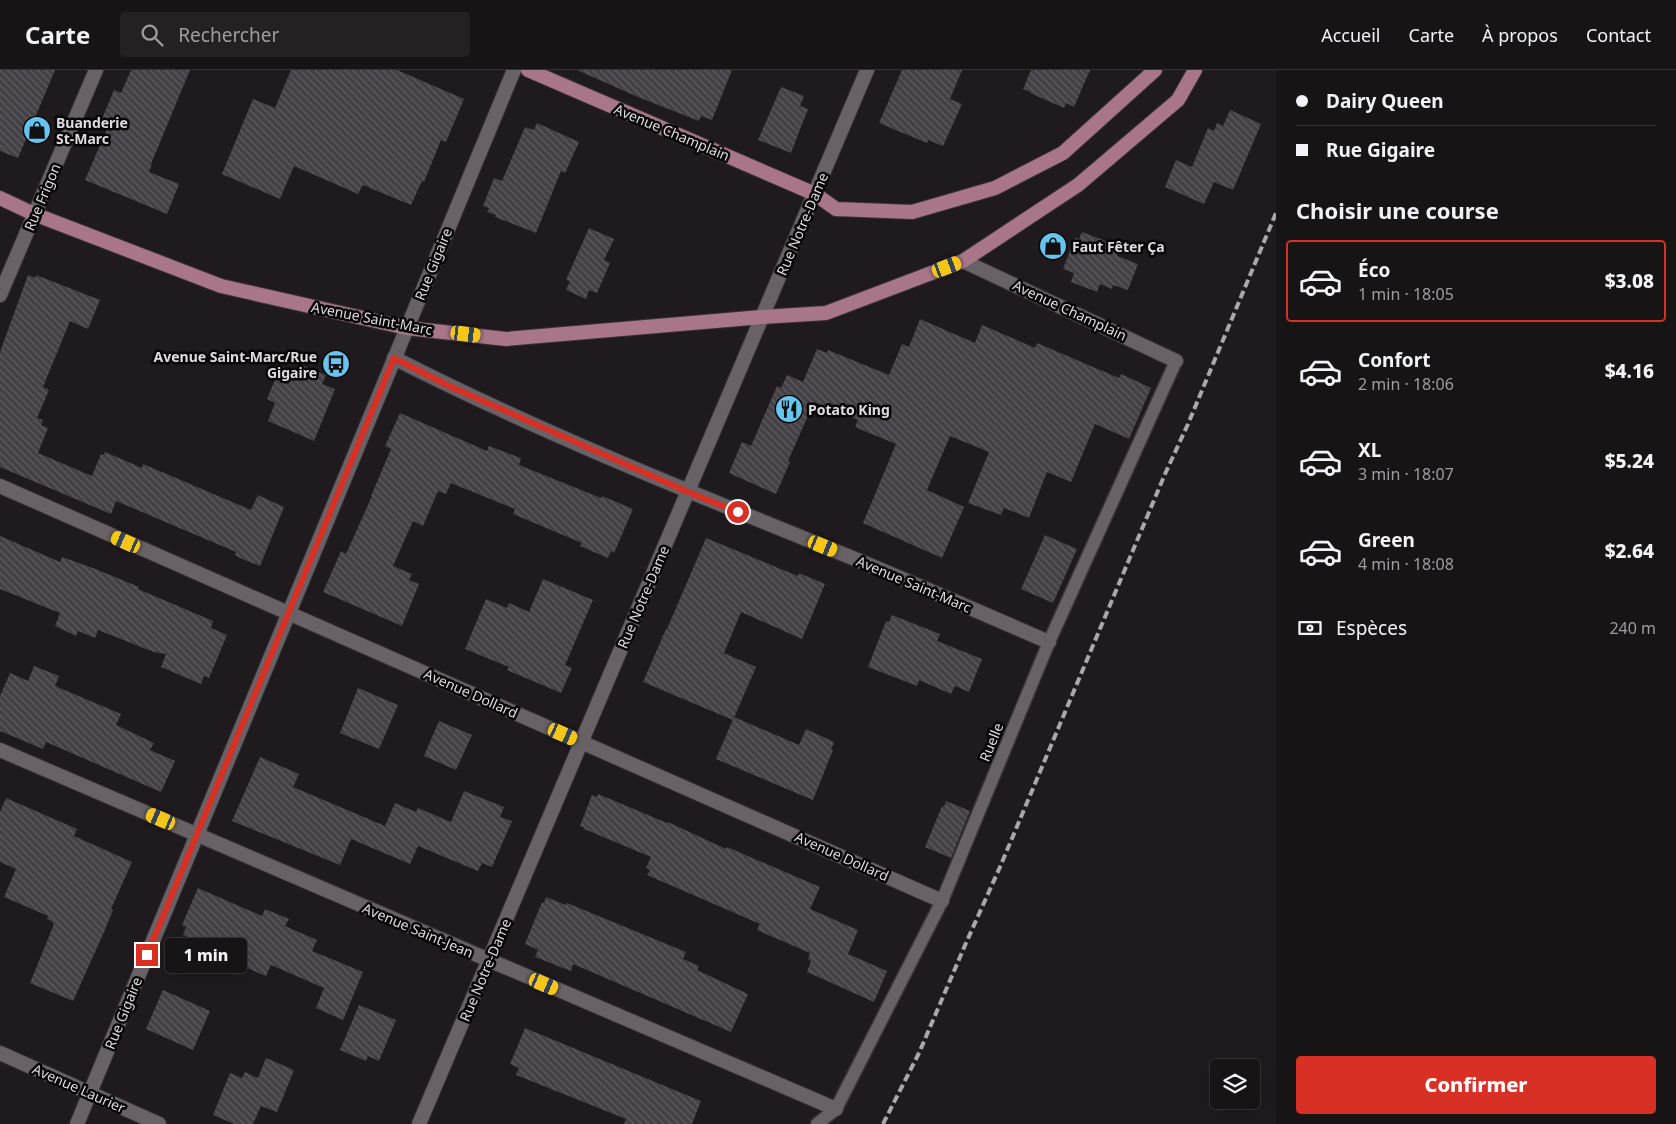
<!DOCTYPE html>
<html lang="fr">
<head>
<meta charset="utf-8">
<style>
  :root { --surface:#171416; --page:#242123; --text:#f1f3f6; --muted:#9e9ea1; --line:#363335; --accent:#d93025 }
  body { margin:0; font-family:"Noto Sans",sans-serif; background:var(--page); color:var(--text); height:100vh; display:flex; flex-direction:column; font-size:19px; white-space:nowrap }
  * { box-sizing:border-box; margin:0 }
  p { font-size:16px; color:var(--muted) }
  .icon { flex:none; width:28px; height:28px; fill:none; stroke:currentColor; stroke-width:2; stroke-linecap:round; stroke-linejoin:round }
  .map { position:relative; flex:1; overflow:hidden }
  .sheet { display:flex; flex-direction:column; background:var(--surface); width:400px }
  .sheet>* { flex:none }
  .top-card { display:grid; align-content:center; height:110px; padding:0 20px; background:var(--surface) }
  .controls { position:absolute; left:1210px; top:989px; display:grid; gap:10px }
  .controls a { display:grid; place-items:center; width:50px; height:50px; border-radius:5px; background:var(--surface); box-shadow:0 5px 20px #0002,0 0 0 1px var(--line); font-size:25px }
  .end { position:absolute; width:22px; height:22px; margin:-11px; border:6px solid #d93025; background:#fff; box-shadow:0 0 0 2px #fff }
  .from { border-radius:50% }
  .bubble { position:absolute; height:35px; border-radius:5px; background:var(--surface); box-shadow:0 5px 20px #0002,0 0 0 1px var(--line); font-size:16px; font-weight:800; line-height:35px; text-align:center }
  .car { position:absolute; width:15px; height:30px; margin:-15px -8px; border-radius:6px; box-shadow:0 0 4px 1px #0007; background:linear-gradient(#f5c518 24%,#345 0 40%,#f5c518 0 76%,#345 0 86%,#f5c518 0) }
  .top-card b { display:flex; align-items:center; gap:18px; height:48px; font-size:19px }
  .top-card b+b { border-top:1px solid var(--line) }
  .top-card i { width:12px; height:12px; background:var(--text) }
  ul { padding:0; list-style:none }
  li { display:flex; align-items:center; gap:15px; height:82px; margin:0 10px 8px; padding:0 10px; border:2px solid transparent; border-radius:5px }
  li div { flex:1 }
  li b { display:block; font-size:19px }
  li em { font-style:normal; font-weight:800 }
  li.active { border-color:var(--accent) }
  li>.icon { width:45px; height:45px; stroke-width:1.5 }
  h2 { padding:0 20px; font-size:22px; line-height:60px }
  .pay { display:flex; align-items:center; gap:12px; height:55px; padding:0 20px; font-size:19px }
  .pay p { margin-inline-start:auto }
  .cta { display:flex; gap:10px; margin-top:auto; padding:10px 20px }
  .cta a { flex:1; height:58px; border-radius:5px; background:var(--accent); color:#fff; font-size:20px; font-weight:800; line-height:58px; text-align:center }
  header { display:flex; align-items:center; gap:30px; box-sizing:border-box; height:70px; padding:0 25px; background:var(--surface); border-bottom:1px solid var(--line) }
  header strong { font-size:24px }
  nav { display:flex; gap:28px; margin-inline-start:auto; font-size:18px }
  .search { width:350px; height:45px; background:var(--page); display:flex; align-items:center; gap:12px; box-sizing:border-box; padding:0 18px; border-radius:5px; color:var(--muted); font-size:19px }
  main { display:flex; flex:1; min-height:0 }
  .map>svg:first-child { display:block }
  .building { fill:url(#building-back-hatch) }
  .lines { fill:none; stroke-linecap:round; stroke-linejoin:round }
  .service-casing { stroke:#383437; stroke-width:15 }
  .minor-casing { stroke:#383437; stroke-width:16 }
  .primary-casing { stroke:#383437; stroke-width:16 }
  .service { stroke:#686266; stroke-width:12 }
  .minor { stroke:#686266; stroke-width:14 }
  .primary { stroke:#a97589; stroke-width:14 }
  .rail { stroke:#aba6a9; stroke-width:4; stroke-dasharray:8 4; stroke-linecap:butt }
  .route { stroke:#d93025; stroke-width:6 }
  .labels { text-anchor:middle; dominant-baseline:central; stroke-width:5; stroke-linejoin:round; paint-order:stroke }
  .poi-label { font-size:14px; font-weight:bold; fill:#dfdbde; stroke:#070607; text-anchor:start }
  .street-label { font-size:14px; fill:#dfdbde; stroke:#070607 }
</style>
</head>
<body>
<header>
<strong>Carte</strong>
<div class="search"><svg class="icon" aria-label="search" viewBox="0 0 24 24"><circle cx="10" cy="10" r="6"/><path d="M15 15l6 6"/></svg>Rechercher</div>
<nav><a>Accueil</a><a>Carte</a><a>À propos</a><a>Contact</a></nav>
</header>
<main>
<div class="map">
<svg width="1276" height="1054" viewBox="0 0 1276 1054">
  <defs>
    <pattern id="building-back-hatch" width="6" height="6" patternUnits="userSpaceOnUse" patternTransform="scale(1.25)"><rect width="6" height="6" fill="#444146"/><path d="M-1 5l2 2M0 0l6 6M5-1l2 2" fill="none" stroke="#5f5c60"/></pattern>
  </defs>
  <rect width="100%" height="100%" fill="#1f1a1d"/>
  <g class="building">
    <polygon points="0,0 55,0 18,88 0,81"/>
    <polygon points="131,0 190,0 151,94 152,94 149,102 179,114 167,144 85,110 107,59 99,56 114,20 121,23"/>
    <polygon points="291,0 397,0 464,29 446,72 441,70 424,112 422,111 411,135 363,115 358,124 294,96 280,129 222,104 253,29 275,38"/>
    <polygon points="577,0 732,0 712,50 701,46 699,51 638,27"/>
    <polygon points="902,0 962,0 950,29 962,34 943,76 928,70 927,73 879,53"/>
    <polygon points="1031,0 1090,0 1074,37 1066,33 1064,38 1030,23 1031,22 1023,19"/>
    <polygon points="781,17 804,26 800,36 808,39 791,83 758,70"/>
    <polygon points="1230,40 1261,54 1233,120 1214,112 1204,134 1165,117 1176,90 1192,97 1208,58 1214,61 1217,53 1223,56"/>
    <polygon points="537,53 579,72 565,103 561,101 536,163 495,147 496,145 487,142 489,138 483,136 494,108 502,111 525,57 534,60"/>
    <polygon points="589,158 614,169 604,190 610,193 597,223 589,220 586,229 566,220 570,211 566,210"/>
    <polygon points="1082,162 1121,177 1117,186 1138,194 1128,220 1113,215 1112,219 1100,214 1097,222 1071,212 1074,203 1063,199 1075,168 1079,169"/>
    <polygon points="28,205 35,208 36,205 100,230 88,259 70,251 43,317 49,320 37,348 43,350 41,355 48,358 38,383 92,406 101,384 104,385 105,382 142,398 143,394 251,440 258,425 284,437 260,496 240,488 235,485 236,482 116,431 111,444 0,397 0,282"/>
    <polygon points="920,249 975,273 982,255 1035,278 1037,273 1119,308 1121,304 1151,318 1129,369 1095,354 1071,412 1047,402 1029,448 1004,438 1001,445 968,433 989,382 950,366 927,420 964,437 942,488 863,453 896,374 855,357 858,350 814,332 788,391 790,392 776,424 729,403 742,372 751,376 777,316 781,318 787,305 803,312 817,279 827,283 828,280 889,305 902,274 909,277"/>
    <polygon points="301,295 326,305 322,314 335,319 314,371 268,351 275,333 267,329 278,303 280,304 283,297 297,304"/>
    <polygon points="400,343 487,381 489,376 521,388 519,395 601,428 602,426 633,439 614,483 611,481 608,488 580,476 582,473 513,444 515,439 451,413 446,424 438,421 423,456 413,451 393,496 412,504 409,510 419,514 402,556 323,522 341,481 346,484 372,426 371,426 391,379 385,376"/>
    <polygon points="1045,465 1077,479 1053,533 1021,519"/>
    <polygon points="0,466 60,492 62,487 93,498 139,517 138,519 213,551 211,558 227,565 209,608 204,606 201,614 161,597 166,584 154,582 98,560 95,568 78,561 76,566 55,556 60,543 0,519"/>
    <polygon points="706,468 798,506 799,503 825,514 802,569 741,542 724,583 756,597 733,650 643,612 666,559 667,559"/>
    <polygon points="543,509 593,530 565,595 572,598 561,623 507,600 509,597 465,579 486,529 507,538 509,533 529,542"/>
    <polygon points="892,545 940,564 937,571 982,589 969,622 955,616 951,624 919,610 917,616 868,597 886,551 889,552"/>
    <polygon points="34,596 59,606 55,616 121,644 116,655 154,673 150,680 175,691 161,722 46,672 43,679 0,661 0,626 10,603 28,611"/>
    <polygon points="358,618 398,635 379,679 340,663"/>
    <polygon points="734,647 799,675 806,659 834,672 831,680 833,680 813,730 716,689"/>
    <polygon points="439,651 472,665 456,700 424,686"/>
    <polygon points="260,687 299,704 293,717 385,756 395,733 416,742 418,738 451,752 464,721 504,737 500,747 512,751 492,797 482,793 478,801 418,776 410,794 351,769 340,795 232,751"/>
    <polygon points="598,724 667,753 668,752 726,779 727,777 820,817 810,839 858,860 848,884 887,901 874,932 807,902 811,891 808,889 810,883 757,860 760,854 647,805 650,800 646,798 651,787 584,759 585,758 580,756 592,725 597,727"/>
    <polygon points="6,728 77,759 74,766 132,792 111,839 113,840 104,862 73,931 30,913 54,854 53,854 53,852 47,849 48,846 4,827 16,799 0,792 0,742"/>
    <polygon points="946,731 970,741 951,788 925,777 942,736 944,737"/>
    <polygon points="198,818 262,846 265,839 289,849 285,856 317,870 312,881 363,902 343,950 316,938 324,918 271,895 266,906 205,880 207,876 183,865 186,857 182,855"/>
    <polygon points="546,827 566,835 567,833 686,882 683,889 699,896 697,900 748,924 731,962 573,894 571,901 535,887 538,880 525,874 542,832 544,833"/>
    <polygon points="163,920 210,941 193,980 146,959"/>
    <polygon points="359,935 396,950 379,991 368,986 366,991 340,980"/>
    <polygon points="525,958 701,1031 692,1054 624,1054 626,1049 516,1005 519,998 510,994"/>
    <polygon points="266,988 294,1000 277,1042 261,1036 253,1054 234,1054 213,1045 230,1003 242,1008 245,1002 258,1008"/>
  </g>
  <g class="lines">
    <g class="service-casing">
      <polyline id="service" points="817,1054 836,1039 942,831 1049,572 1176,291"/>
    </g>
    <g class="minor-casing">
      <g id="minor">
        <polyline points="963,191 1176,291"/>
        <polyline points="0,225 96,0"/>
        <path d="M394 288C543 364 700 426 855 489 920 516 984 544 1049 572"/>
        <polyline points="0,416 942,831"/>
        <polyline points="0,680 836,1039"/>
        <polyline points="0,983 159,1054"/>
        <polyline points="77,1054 514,0"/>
        <polyline points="419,1054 867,0"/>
      </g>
    </g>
    <g class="primary-casing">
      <g id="primary">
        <polyline points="528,0 815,124 836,139 912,142 995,118 1063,83 1155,0"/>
        <polyline points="0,128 34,144 221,216 407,258 506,269 762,247 826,243 963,191 1078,115 1178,30 1195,0"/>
      </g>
    </g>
    <use href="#service" class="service"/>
    <use href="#minor" class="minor"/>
    <use href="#primary" class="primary"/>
    <polyline class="rail" points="883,1054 919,983 966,873 1000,797 1165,404 1188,354 1276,143"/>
  </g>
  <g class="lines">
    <polyline class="route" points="147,885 394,288 447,315 688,422 738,442"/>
  </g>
  <defs>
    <g id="shop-disc" transform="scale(1.4375)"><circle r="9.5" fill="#67c4ef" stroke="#070607"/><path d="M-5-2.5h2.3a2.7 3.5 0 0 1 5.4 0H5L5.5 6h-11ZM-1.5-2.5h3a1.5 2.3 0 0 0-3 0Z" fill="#111"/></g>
    <g id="bus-disc" transform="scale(1.4375)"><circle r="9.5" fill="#67c4ef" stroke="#070607"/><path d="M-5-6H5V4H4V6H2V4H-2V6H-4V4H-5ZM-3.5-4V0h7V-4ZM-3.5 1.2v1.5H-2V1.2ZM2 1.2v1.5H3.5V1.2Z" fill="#111"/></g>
    <g id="restaurant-disc" transform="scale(1.4375)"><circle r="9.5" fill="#67c4ef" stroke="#070607"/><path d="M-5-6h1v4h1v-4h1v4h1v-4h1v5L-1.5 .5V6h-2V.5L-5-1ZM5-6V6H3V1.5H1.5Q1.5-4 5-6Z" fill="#111"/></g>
  </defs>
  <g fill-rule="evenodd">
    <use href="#shop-disc" x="37" y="60"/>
    <use href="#shop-disc" x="1053" y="176"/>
    <use href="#bus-disc" x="336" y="294"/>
    <use href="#restaurant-disc" x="789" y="339"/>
  </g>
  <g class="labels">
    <g class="poi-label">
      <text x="56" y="52">Buanderie<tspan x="56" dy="16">St-Marc</tspan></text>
      <text x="1072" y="176">Faut Fêter Ça</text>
      <text x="317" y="286" text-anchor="end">Avenue Saint-Marc/Rue<tspan x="317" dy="16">Gigaire</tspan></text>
      <text x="808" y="339">Potato King</text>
    </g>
    <g class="street-label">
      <text transform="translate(672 62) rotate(23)">Avenue Champlain</text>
      <text transform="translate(42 127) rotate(-67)">Rue Frigon</text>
      <text transform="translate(802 154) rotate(-67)">Rue Notre-Dame</text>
      <text transform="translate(433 194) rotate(-68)">Rue Gigaire</text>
      <text transform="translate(1070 240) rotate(25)">Avenue Champlain</text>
      <text transform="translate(372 248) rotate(11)">Avenue Saint-Marc</text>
      <text transform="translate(914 514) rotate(23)">Avenue Saint-Marc</text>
      <text transform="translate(643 527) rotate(-67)">Rue Notre-Dame</text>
      <text transform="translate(471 623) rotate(24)">Avenue Dollard</text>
      <text transform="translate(991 672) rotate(-68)">Ruelle</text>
      <text transform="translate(842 786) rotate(24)">Avenue Dollard</text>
      <text transform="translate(418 860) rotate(23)">Avenue Saint-Jean</text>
      <text transform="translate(485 900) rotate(-67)">Rue Notre-Dame</text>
      <text transform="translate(123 943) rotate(-68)">Rue Gigaire</text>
      <text transform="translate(79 1018) rotate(24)">Avenue Laurier</text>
    </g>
  </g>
</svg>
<div class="controls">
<a><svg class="icon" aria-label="layers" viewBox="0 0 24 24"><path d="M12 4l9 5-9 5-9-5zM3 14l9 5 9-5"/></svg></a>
</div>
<i class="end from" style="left:738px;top:442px"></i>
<i class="end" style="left:147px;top:885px"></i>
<div class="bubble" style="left:165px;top:868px;width:82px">1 min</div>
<i class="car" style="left:947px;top:197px;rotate:69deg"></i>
<i class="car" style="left:466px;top:264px;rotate:97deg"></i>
<i class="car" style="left:126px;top:472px;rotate:294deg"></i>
<i class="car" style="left:823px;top:476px;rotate:112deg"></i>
<i class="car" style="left:563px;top:664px;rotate:114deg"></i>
<i class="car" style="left:161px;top:749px;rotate:293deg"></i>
<i class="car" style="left:544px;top:914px;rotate:113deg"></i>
</div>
<section class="sheet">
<div class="top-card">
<b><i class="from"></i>Dairy Queen</b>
<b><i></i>Rue Gigaire</b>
</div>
<h2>Choisir une course</h2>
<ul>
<li class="active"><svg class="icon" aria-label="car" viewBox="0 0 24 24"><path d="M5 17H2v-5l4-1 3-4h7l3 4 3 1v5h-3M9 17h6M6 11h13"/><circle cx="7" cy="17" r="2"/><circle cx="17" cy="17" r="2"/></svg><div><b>Éco</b><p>1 min · 18:05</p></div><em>$3.08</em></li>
<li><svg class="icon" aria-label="car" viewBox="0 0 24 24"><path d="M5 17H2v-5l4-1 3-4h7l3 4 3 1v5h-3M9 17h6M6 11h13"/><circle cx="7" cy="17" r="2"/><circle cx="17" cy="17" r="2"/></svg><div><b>Confort</b><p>2 min · 18:06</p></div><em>$4.16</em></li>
<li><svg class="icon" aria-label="car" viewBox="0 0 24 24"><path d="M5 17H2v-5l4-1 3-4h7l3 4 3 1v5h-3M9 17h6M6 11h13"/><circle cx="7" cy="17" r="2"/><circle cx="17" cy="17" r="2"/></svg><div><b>XL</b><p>3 min · 18:07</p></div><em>$5.24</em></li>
<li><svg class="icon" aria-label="car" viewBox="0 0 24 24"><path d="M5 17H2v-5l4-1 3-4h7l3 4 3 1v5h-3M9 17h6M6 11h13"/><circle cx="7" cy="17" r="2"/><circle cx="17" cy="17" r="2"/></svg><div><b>Green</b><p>4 min · 18:08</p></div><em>$2.64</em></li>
</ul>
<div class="pay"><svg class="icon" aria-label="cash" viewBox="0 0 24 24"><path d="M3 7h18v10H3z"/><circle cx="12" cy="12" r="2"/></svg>Espèces<p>240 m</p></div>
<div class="cta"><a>Confirmer</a></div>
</section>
</main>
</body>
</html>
